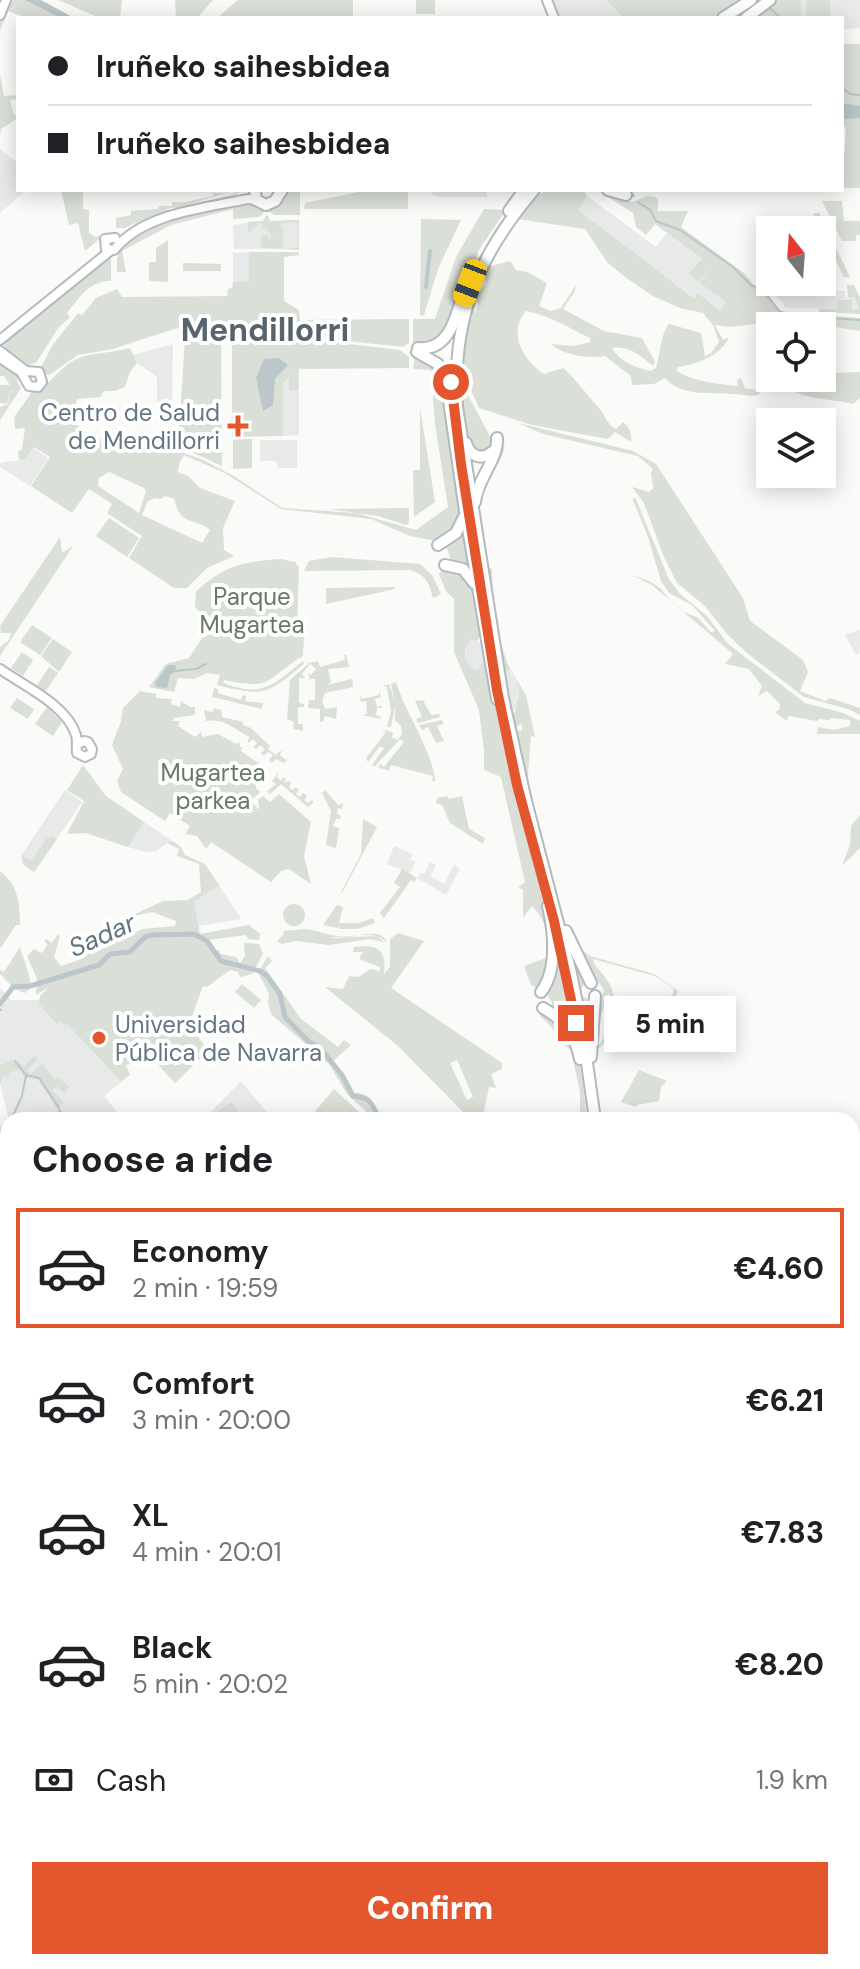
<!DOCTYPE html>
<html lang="en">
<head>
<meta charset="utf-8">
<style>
  :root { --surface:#fff; --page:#f6f6f6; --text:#202124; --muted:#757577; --line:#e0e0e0; --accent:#e4572e }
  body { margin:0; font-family:"DM Sans",sans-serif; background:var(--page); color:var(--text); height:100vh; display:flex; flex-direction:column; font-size:30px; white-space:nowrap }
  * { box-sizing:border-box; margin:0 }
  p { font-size:26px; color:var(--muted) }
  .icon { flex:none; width:44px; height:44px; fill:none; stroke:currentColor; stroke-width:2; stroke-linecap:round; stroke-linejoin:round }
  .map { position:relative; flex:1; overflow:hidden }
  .panel { position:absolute; left:0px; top:1112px; width:860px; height:858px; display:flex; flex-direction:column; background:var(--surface); border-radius:24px 24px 0 0; box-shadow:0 4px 20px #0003 }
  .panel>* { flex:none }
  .banner { position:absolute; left:16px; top:16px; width:828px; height:176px; border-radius:0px; box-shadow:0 4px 20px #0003; display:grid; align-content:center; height:176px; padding:0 32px; background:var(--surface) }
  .needle { width:52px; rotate:343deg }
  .buttons { position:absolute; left:756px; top:216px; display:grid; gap:16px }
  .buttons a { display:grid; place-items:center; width:80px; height:80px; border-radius:0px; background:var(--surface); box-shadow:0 4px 20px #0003; font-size:40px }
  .end { position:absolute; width:36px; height:36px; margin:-18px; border:10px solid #e4572e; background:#fff; box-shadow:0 0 0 4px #fff }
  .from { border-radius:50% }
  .bubble { position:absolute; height:56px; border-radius:0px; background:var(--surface); box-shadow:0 4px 20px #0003; font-size:26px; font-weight:800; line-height:56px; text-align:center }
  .car { position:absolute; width:24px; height:48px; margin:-24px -12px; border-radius:10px; box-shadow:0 0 6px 2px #0007; background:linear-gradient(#f5c518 24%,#345 0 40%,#f5c518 0 76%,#345 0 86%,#f5c518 0) }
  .banner b { display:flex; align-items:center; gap:28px; height:76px; font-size:30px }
  .banner b+b { border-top:2px solid var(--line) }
  .banner i { width:20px; height:20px; background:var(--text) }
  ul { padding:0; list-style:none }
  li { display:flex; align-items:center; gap:24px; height:120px; margin:0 16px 12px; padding:0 16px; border:4px solid transparent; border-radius:0px }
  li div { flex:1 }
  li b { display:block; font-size:30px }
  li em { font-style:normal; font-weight:800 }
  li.selected { border-color:var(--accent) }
  li>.icon { width:72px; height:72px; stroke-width:1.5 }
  h2 { padding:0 32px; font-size:36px; line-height:96px }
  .pay { display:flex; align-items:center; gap:20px; height:88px; padding:0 32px; font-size:30px }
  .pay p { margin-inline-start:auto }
  .button { display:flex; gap:16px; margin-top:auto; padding:16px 32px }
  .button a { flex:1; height:92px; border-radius:0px; background:var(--accent); color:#fff; font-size:32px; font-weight:800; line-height:92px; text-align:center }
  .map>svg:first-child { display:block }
  .built { fill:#e8e9e9 }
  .green { fill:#dadfd7; fill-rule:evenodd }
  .water { fill:#bbc7cb }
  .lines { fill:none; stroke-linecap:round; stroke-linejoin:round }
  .stream { stroke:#bbc7cb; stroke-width:2 }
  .canal { stroke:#bbc7cb; stroke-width:4 }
  .river { stroke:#bbc7cb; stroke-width:5 }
  .major-casing { stroke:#b5babe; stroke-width:12 }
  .highway-casing { stroke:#b4b9bd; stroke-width:14 }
  .major { stroke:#fff; stroke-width:8 }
  .highway { stroke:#fff; stroke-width:10 }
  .route { stroke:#e4572e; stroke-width:10 }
  .poi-dot { fill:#e4572e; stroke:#fff; stroke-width:3 }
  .labels { text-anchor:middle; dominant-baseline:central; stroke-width:8; stroke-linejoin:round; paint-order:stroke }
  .poi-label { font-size:24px; fill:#657683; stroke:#fff; text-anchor:end }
  .park-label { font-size:24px; fill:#687a64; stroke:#fff }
  .water-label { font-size:26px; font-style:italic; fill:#60757c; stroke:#fff }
  .district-label { font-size:32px; font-weight:bold; fill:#57646e; stroke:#fff }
</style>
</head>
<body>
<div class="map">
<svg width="860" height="1969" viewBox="0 0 860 1969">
  <rect width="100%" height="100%" fill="#fafaf8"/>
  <g class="built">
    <polygon points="552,0 747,0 715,18 558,18"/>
    <polygon points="801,0 860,0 860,28 842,29 842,18 801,18"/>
    <polygon points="0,149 18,163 18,190 26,190 0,213"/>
    <polygon points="431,190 487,190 487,197 440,197 433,196"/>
    <polygon points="587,196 656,247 667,233 738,287 721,310 698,293 695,298 577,210"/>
    <polygon points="294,220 298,223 298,248 234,249 233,225 260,221 263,225 273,221"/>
    <polygon points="249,252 249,282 233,282 233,253"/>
    <polygon points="805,285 817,285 817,291 845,291 845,297 853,297 859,309 784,308 784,304 769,290 805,291"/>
    <polygon points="173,344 172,403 157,402 157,377 137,363 133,355"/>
    <polygon points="290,374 299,374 299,435 283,436 283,383"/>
    <polygon points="260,440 297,440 297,468 279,468 276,461 260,461"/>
    <polygon points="34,448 48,458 30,486 0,467 0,463 26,459"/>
    <polygon points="860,630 860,652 856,655 845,635"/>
    <polygon points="472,638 479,643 483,641 486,659 478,671 474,672 470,670 465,662 466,644"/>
    <polygon points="506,666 521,689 513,708 510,701 507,701 502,667"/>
    <polygon points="65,790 82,802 34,872 23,864 21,856"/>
    <polygon points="144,822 171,840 156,851 146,852 128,847"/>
    <polygon points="394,846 413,854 410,860 416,861 410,873 387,864"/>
    <polygon points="430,862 436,865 430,876 444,884 454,865 460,869 446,895 417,878 420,873 424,874"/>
    <polygon points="219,885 241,919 198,926 194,902"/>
    <polygon points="189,940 198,943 211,962 189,1024 208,1051 175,1083 149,1055 126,1065 130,1075 104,1096 124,1120 9,1120 0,1084 0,988 11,1000 38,1000 58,980 97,970 114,958 132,956 151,941"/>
    <polygon points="241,1081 273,1120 203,1120"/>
    <polygon points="0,1351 5,1357 8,1355 8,1405 0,1410"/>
    <polygon points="852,1592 860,1597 860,1651 852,1648"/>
    <polygon points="852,1658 860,1661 860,1720 852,1718"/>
    <polygon points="8,1666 8,1908 0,1906 0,1672"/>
    <polygon points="199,1962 335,1962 338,1969 202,1969"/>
    <polygon points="407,1962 501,1962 500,1969 406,1969"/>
  </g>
  <g class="green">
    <polygon points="0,0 25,0 60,18 26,18 8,11 0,30"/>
    <polygon points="58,0 122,0 120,18 100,18"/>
    <polygon points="175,0 213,0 197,18 173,18 176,15"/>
    <polygon points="238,0 353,0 353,18 217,18"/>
    <rect x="416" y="0" width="19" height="14"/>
    <polygon points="606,0 747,0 715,18 624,18"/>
    <polygon points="775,0 801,0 801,18 757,18"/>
    <rect x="806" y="0" width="24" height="18"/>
    <polygon points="842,44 860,44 860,188 842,188 842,152 845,151 846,127 842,127"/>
    <polygon points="0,75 4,96 18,95 18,99 10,100 14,115 18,115 18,118 1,129 0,136"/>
    <polygon points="61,190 83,190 83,209 89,210 89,233 95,237 104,235 85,251 78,223 69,225"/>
    <polygon points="235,190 242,190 236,193 237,195 175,210 174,207 165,210 173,210 145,220 125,231 142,220 125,228 116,228 116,218 131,215 131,211 158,209 159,206 172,206 172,202 186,202 213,196 213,193 226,193 177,208 235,194"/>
    <polygon points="287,190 311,190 300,192 300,215 274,215 269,212 269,209"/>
    <polygon points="369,190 408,190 408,209 304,209 305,203"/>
    <path d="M546 190H583L587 196 578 210 694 298 698 293 720 310 726 302 700 283 712 267 699 282 688 274 702 259 655 224 646 235 636 227 633 213 597 190H605L630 202C640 201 648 192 658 199V211H688L681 227 744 273 754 285 763 287 779 310 791 313 860 318V331L781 318 776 313V315L756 324 731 327 715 325 723 340 729 337C721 356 697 364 678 367L676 371C696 382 717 384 738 386L737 380 741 378 745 388 761 391 758 395C749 397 742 394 733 394 710 392 682 397 665 378L654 384 632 385 631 376 605 356C589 359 563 355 551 344L574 346 590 342V338C569 328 549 315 526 311 507 332 523 360 544 374L563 368C573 376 589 397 599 408 606 416 606 424 616 429L623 422C630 428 632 433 631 442L615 432 608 439 532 425 479 408C474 395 468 385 461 373 454 360 469 319 473 303L475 314 478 305 476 297H474L477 288 480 291 486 284V277L483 275 492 257 491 266 510 261 516 270 527 272 547 283 539 306 551 311 561 308 576 285 575 291 563 309 604 331 642 338 655 362 653 366C641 356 629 345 612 348 620 362 635 367 650 371L656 368C660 355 661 333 669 324L701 333 705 356 711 353 719 342 713 325 703 313 680 308 653 296 625 277 607 262 585 229 517 219 534 199Z"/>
    <polygon points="822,201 842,201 844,221 860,221 860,235 856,235 856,241 842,241"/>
    <path d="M246 203 264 209V212L260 217 233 219V209L171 225 122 251 126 272H117C117 263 116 255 122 248 141 222 215 211 246 203Z"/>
    <polygon points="484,209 506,210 479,250 450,325 437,343 416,346 413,343 413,319 435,319 456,257"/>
    <polygon points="813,213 819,213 850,277 844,277"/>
    <path d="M266 215 269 217 270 221 299 220V250L261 248V237L267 235 273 244 270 238 278 233 271 236 266 228 261 230 263 225 258 222 255 228H252V232H248V222L263 221ZM294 222 298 223V247L283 249V230L280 224Z"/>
    <polygon points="421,219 461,220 438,269 424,315 420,316"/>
    <polygon points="168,240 168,282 149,281 149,262 156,262 156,248"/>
    <polygon points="249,252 299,252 299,255 284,257 284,301 299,310 300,320 409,319 409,343 403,347 198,325 174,329 113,349 78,355 52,373 48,375 42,372 41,367 52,346 78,313 82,315 96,298 117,289 122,297 227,296 228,289 232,288 233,282 249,281"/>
    <path d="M111 259V281C90 280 79 298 67 313L70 317 59 327 36 363 25 366 6 354 4 348 7 337 49 308 103 262Z"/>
    <polygon points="183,263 221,264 221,271 183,271"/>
    <polygon points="847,285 854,285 860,298 860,314 819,312 819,309 837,309 837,300 852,300 852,309 859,309 854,297 848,297"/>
    <polygon points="214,328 400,350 409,357 409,368 299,369 299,374 290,375 298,375 298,390 289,390 289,376 283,383 283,436 232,437 232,336 189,336 189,334"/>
    <polygon points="764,332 770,332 770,360 756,347 757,334"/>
    <polygon points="185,339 221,339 222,466 178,446"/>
    <path d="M130 348 137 363 130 372 125 387 115 391H104L100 397 77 399 72 421 93 437 152 452 175 450 201 459 232 475 282 508 356 513 416 530 448 507 435 424 431 370 413 369 415 355 435 365 442 378 462 510 453 532 437 541 410 536 371 519 281 509 225 473 184 455 179 464 178 472 188 476 200 488 235 501 223 528 224 550 234 556 207 568 187 588H174L129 558 142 536 107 513 112 504 89 489 72 513 31 486 50 457 34 447 26 459 19 460 18 451 22 450 25 428 15 429 14 417 32 392C51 387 60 365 79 358 95 352 113 353 130 348ZM109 472 144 488 146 491 139 513 98 486 99 478ZM165 496 174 499C176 503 176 508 179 512 185 523 201 521 210 530L202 543 142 515 148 501 155 498 161 499Z"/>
    <polygon points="0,361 18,374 17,381 21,388 0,420 0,407 8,404 11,387 7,404 0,403 0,385 10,385 4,376 0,376 0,380"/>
    <path d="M761 372H770V378H822L834 373 860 372V398L853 404C832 398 796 401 781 381L766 384Z"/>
    <polygon points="459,378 493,442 492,447 480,456 467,444"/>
    <polygon points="420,408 435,502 414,517 413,470 420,470"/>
    <polygon points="518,423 633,451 656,464 743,598 750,621 803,660 808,672 800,691 825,701 830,698 860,708 860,715 848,709 804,697 748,654 727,634 705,606 677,583 663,555 644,503 632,487 649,492 653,488 651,473 653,469 638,456 543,434"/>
    <polygon points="233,439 252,439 252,468 233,469"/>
    <path d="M504 440C507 460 488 474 482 491 475 510 485 548 488 567L492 569 493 602 500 641 508 665 526 695 535 737 531 736 527 786 514 730 522 731V723L514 729C512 718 514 712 518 703L514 709H512C523 694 520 686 510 670L507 671 502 662 477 503 500 443Z"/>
    <polygon points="635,497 669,579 679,593 707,616 728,644 805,703 843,713 860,721 860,734 817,734 818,727 834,730 850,726 850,720 831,718 830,720 819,719 817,721 789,716 786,721 775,712 779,710 780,704 767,691 758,696 762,686 749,669 725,664 733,654 652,585 632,575 649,581 661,589 669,599 684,612 697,617 711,632 715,631 692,605 669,593 661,581 648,537 633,500"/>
    <polygon points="409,508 409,523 406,525 378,516 329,509"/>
    <polygon points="109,518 139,538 127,557 96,536"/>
    <polygon points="463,527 473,576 447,564 450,558 446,545"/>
    <polygon points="60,537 62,553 73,546 0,656 0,647 9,640 11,633 1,633 0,626"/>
    <path d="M332 557 420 564 432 575 441 594 433 598C429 583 426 575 410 570L304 571 309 561Z"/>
    <path d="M281 559 295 562 299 567 297 629 300 635H304L303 656C264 679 275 691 224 680L223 683C263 698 273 685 303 661L304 664C266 695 265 697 217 685L220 675 207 673 194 679 178 678 174 692 149 687 166 664 189 658 204 635 207 621 195 607 196 591C227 565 240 562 281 559Z"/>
    <path d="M444 568 459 569 473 585 481 634 477 641 471 639C460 651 465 668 478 671L482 662 487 667 512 777 550 921 549 969 539 989 531 985 524 966 546 958C548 935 547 921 532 906L523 918V890L518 887 525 882 501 777 484 770V750L479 710 454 652V599L446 591 439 574Z"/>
    <polygon points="395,587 395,589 326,604 326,588"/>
    <polygon points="32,625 52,638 40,655 20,642"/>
    <polygon points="53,639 72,652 59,672 41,656"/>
    <polygon points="22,652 33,660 29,667 25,665 28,668 23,676 11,668"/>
    <polygon points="344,655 346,655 349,667 328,669 331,682 327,685 352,679 353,687 325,693 322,701 325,709 337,707 336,719 325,716 323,722 320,722 320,709 308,708 309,700 315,700 315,679 310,679 308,673 311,675 316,669 310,664 302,674 305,678 299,678 299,703 304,704 304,707 298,707 298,724 303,724 303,731 293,729 294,722 287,719 290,680 309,663 318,661 320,667 345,660"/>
    <polygon points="49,667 58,673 45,692 36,687"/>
    <path d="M396 682C406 715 432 749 435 781H432L433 776 391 765 389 771 378 767 380 764 384 767 404 742 400 739 375 766 372 765 384 748 380 746 368 762 366 758 386 732 382 729 394 733 391 737 398 740 402 734 401 726 395 720V706L391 727H387L391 711 387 687 383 686 389 684 395 702 391 684Z"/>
    <polygon points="214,688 218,689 218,693 241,700 243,695 246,696 245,701 263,703 262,709 212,697"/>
    <polygon points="379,690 381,697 375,699 377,707 382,706 382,708 377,708 376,715 381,717 381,719 362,715 367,714 366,701 361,702 359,694 362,699 379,695"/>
    <polygon points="140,691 156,694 156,698 172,699 171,704 180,707 181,701 190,707 195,707 195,715 174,718 173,721 180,721 178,726 195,737 201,732 202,737 218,734 236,744 239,742 240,747 242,747 241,751 268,770 263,777 259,778 263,783 256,782 256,788 260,792 251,801 259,810 258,798 260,799 263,796 270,802 279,794 311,822 304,856 311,884 289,869 281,871 271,882 211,842 206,849 197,836 185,834 190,826 170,813 165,821 121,792 117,780 123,769 112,745 121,721 123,708"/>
    <polygon points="17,698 34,709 28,719 10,708"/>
    <polygon points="423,700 431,715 439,714 440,717 418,723 416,719 422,717 415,701"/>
    <polygon points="47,707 62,722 53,736 35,724"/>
    <path d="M214 708 221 710 222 717 243 722V725L251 728 270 746 268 749 276 755 282 750 280 755 286 760 290 758 284 763 276 759 272 763 269 760 273 755 268 752 264 756 261 753 265 749 260 745 256 749 254 747 257 743 253 739 249 743 247 741 250 737C235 731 227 718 206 721L204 710 212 712Z"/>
    <polygon points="442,720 444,724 437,726 444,741 436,743 428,727 422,730 419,725"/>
    <polygon points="83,765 106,796 144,822 128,847 86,833 67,834 84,801 67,790"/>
    <polygon points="279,772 277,777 281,781 284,777 286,779 283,783 289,781 291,783 289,787 292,790 296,787 299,790 296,794 300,797 303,793 307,796 304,800 308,803 312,800 314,802 308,807 281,784 270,794 267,791 276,784 272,781"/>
    <polygon points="325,790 338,805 343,803 342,809 338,808 337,814 341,816 340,819 336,819 333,826 339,828 336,848 326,845 331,811 322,793"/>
    <polygon points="447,796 449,799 462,796 469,829 485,838 483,844 450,823 442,805 436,803 437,798"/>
    <polygon points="860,815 860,848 842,866 850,845 851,826"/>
    <polygon points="363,819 377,827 342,893 341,892 361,854"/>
    <polygon points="53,836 57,839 34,872 23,864 22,855 31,861 47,838"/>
    <polygon points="171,840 181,847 185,855 205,864 219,885 194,902 200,934 249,925 260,934 259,940 248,939 246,935 208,940 213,951 219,950 220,954 236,957 240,963 245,956 244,943 259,944 263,954 252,974 240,977 238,972 230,970 207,987 203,986 189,1024 208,1051 175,1083 149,1055 126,1065 130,1075 121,1081 67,1024 64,1025 60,1021 57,1024 39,1004 40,996 49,987 36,995 37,979 27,956 34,949 42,953 48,945 44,941 46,939 52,943 58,934 60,936 54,957 61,966 76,961 91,952 92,954 142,929 175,926 176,921 152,912 129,917 163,901 188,900 201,892 199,864 177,856 179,849 167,843"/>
    <polygon points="402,869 417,878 414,882 411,880 384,918 380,913 400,887 394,883"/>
    <path d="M0 871C18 885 20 902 20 925H16L0 949Z"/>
    <circle cx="294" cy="915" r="11"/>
    <polygon points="337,905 343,907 339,923 359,923 373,918 375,923 357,929 339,929 339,924 338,928 323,925"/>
    <path d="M306 929C319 931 331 936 344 937 354 937 366 933 376 934 382 935 383 937 387 941L386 942C376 929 349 938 332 937L331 938 377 936 384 942 370 939 329 945 296 941 282 944 277 941 284 934 283 931Z"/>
    <polygon points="564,931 586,982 581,989 582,996 592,1001 589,1055"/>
    <path d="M398 933 424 941 391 988 502 1063V1069L491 1074 496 1088 489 1087 482 1120H472L468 1117 398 1046 325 987 343 989 349 976 359 977 370 969 380 971V967L359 959 363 952H353L354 947C378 944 387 950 384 974L390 967V939ZM457 1060 473 1097 467 1100 450 1063Z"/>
    <polygon points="555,935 574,1033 566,1019 550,1008 552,1003 546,992"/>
    <path d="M20 947C23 958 31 977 31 988L25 993 15 989 0 974V970L4 972Z"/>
    <path d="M581 949 590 956 654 974 678 991 671 1008 646 1020 619 1029 598 1049C590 1029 600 1008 604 989L591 974ZM593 959 655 976 673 988 674 991 665 1009 621 1024C613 1010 617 993 607 980 602 971 595 969 593 959ZM608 993C622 1010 610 1030 598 1046L596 1032Z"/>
    <path d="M268 956 272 961 265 968 301 1019 338 1047 344 1040 351 1045 332 1062 353 1093C372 1091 374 1108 384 1120L372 1117 347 1094 329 1064 272 1015 268 1004 269 993 258 973Z"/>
    <polygon points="242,984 261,1000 254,1008 235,992"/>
    <path d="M541 1012C583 1027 582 1082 587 1120H580V1092L571 1050C559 1043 553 1025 540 1016Z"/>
    <polygon points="216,1014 235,1030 228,1038 209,1022"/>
    <polygon points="35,1056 38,1059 27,1070 30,1074 42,1064 55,1080 59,1078 70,1087 64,1093 57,1087 52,1090 63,1102 58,1110 38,1079 25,1078 20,1070 10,1072 7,1077 4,1075 0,1085 0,1065 15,1060 24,1066"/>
    <polygon points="639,1070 667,1081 661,1087 659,1101 637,1105 636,1107 621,1102"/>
    <polygon points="334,1089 368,1120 303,1120 308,1114 313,1114"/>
    <polygon points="230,1102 231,1102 244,1120 217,1120 214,1115"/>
    <polygon points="0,1123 8,1169 8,1273 0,1270"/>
    <polygon points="0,1906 8,1908 8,1962 26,1962 22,1969 0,1969"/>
  </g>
  <g class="water">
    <polygon points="25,0 41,0 74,18 60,18"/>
    <polygon points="842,103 860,106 860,118 842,119"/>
    <polygon points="278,358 288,365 275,379 273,405 263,411 256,378 264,359"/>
    <polygon points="168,665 175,665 177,671 170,675 167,688 156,687 155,683"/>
  </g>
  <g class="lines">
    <g class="stream">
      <polyline points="771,9 781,18"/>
      <polyline points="842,88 850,94 860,95"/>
      <polyline points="629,190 634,196"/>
      <polyline points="638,202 650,210 656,221 680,230 733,267 751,285 765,293 780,312 797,316 860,320"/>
      <polyline points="196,669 206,664"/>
      <polyline points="186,670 194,669"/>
      <polyline points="177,671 184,670"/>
      <polyline points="0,1009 1,1010"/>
      <polyline points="15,1061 26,1075 39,1078 59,1108"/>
      <polyline points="59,1110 66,1120"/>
      <polyline points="11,1120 22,1096 26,1076"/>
      <polyline points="0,1167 5,1157"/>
      <polyline points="0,1181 8,1195"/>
      <polyline points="500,1969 502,1962"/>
    </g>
    <polyline class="canal" points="426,287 430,251"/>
    <g class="river">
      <path d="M0 1004 13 987 30 986 99 965 110 954 130 952 145 937 152 935 194 934 207 941 221 961 260 971 267 976 280 994 285 1017 308 1041 321 1049 342 1075 353 1096C375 1098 370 1106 381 1120"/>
      <polyline points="852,1595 860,1601"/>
    </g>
    <g class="major-casing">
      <g id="major">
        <polyline points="547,0 554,18"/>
        <polyline points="0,15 6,0"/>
        <path d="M115 238 105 239 106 249 114 250C143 213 206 208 248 199L256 200"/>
        <polyline points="0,340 110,251"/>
        <polyline points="0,351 26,371 39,372 42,382 38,387 29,386 21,372 0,358"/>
        <path d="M0 669C24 686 67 705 76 735 78 741 76 747 77 753L85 757 91 754 92 749 88 742 84 741 78 744"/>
      </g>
    </g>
    <g class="highway-casing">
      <g id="highway">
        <polyline points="723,18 751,0"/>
        <polyline points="746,18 770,0"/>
        <polyline points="255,190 256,200 266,205 275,201 282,190"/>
        <path d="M534 190C477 257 452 319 457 407L503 698 526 801 570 969 582 1027 595 1120"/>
        <polyline points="608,190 626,195"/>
        <polyline points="509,211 524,190"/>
        <path d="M418 348C451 352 457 312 465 288"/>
        <polyline points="417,352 438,364 447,387 465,511 497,699"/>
        <path d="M466 443C470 456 481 461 492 452"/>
        <path d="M475 502C477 479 498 460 497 438"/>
        <polyline points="438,545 456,533 464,517"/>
        <polyline points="445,565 463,569 474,583"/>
        <polyline points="566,931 591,983"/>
        <path d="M541 992C558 970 554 931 548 906"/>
        <path d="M543 1008C564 1020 575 1034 580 1059"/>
        <polyline points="591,1057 595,996"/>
        <polyline points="0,1455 8,1466"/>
        <polyline points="0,1486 8,1484"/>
        <polyline points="0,1517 8,1514"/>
        <polyline points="0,1532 8,1534"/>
        <polyline points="205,1962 208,1969"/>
        <polyline points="343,1962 345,1969"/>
        <polyline points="350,1962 353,1969"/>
      </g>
    </g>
    <use href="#major" class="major"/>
    <use href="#highway" class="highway"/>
  </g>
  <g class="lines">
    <polyline class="route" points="451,382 461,464 497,690 517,785 554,921 576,1023"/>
  </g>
  <g class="poi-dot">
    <path d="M234 414h8v8h8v8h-8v8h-8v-8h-8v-8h8z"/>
    <circle cx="99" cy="1038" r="8"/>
  </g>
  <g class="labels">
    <g class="poi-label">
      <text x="220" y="412">Centro de Salud<tspan x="220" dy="28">de Mendillorri</tspan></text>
      <text x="115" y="1024" text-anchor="start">Universidad<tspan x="115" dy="28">Pública de Navarra</tspan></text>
    </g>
    <g class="park-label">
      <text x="252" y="596">Parque<tspan x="252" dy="28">Mugartea</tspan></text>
      <text x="213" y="772">Mugartea<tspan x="213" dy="28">parkea</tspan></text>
    </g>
    <g class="water-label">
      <text transform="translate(102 935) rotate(-24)">Sadar</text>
    </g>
    <g class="district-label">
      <text x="265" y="330">Mendillorri</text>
    </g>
  </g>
</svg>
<div class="buttons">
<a><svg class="needle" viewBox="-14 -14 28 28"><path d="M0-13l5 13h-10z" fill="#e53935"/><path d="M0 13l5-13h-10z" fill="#757577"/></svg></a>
<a><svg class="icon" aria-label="locate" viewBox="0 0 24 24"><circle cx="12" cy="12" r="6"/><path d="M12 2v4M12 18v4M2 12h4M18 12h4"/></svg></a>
<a><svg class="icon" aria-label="layers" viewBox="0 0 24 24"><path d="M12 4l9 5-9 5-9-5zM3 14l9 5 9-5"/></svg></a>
</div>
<i class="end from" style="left:451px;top:382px"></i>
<i class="end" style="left:576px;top:1023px"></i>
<div class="bubble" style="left:604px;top:996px;width:132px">5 min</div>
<i class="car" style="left:470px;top:283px;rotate:201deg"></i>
<div class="banner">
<b><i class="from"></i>Iruñeko saihesbidea</b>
<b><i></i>Iruñeko saihesbidea</b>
</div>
<section class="panel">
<h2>Choose a ride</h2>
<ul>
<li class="selected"><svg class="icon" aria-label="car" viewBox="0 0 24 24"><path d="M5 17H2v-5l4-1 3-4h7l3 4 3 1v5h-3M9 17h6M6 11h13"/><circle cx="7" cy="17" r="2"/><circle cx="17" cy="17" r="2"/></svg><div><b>Economy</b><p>2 min · 19:59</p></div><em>€4.60</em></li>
<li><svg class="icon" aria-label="car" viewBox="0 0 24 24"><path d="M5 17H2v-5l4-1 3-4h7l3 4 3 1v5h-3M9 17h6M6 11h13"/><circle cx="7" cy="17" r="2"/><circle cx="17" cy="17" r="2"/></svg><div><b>Comfort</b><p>3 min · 20:00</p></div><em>€6.21</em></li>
<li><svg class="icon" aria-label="car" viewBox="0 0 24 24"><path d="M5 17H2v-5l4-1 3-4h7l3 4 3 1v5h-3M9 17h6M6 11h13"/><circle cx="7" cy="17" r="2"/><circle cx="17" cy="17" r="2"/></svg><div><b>XL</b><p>4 min · 20:01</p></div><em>€7.83</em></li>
<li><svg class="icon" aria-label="car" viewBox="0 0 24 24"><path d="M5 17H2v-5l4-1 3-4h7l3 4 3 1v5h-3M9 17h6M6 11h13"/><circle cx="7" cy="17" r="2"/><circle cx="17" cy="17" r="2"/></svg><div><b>Black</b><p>5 min · 20:02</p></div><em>€8.20</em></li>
</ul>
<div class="pay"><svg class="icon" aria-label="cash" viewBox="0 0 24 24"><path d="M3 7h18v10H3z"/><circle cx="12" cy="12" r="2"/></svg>Cash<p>1.9 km</p></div>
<div class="button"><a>Confirm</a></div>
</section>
</div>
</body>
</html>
